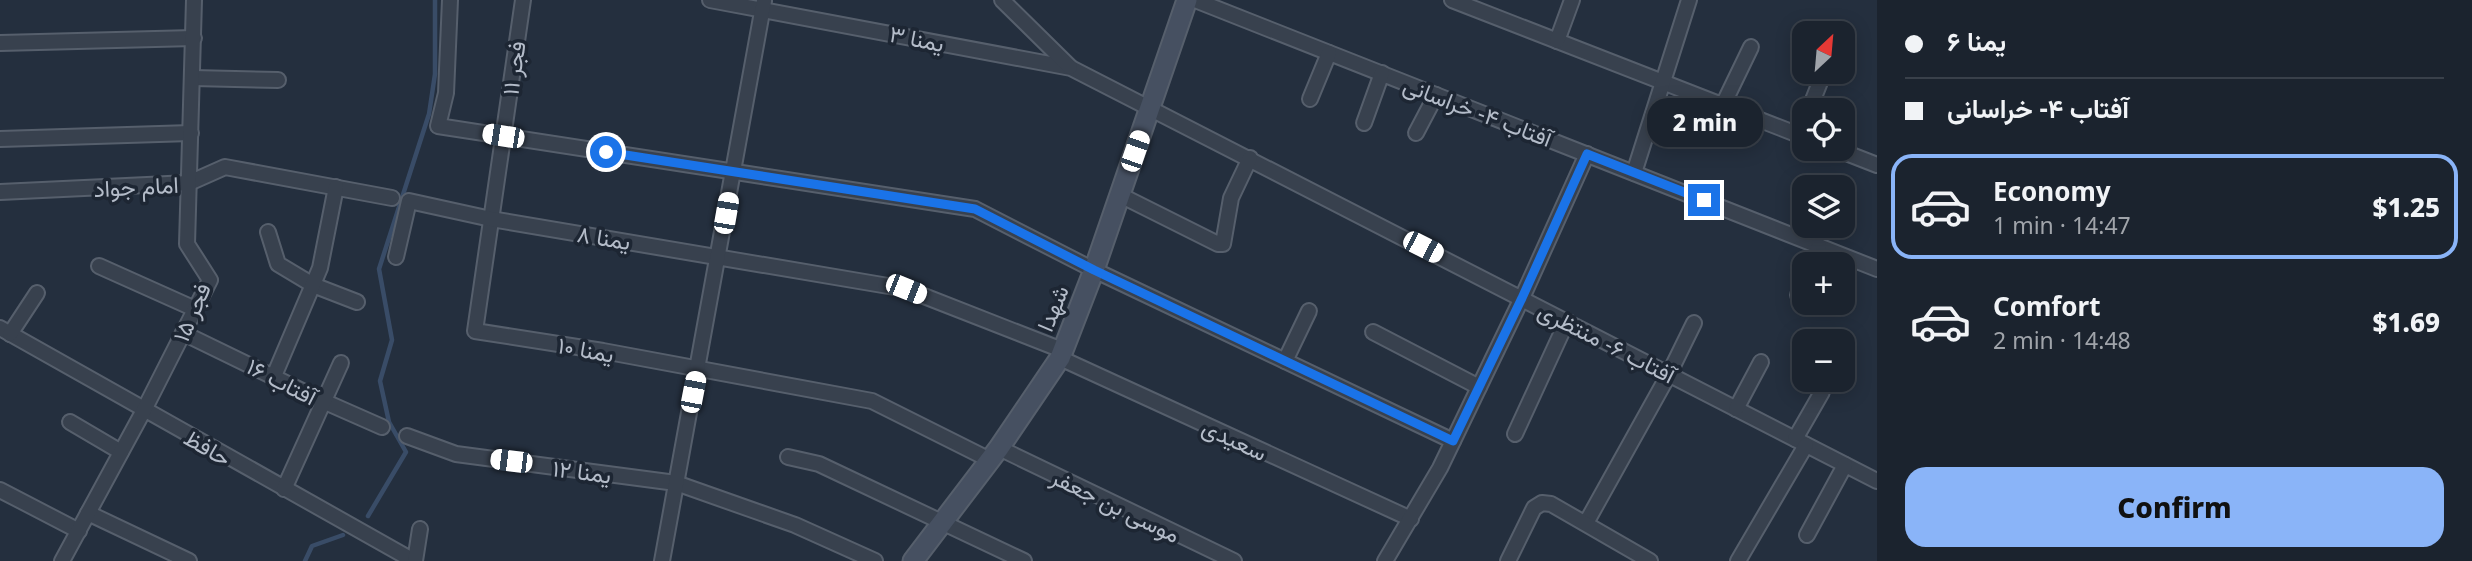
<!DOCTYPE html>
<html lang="en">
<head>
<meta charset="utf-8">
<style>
  :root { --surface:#1b232e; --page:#242b36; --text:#f1f3f6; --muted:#a0a4aa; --line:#39404a; --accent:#8ab4f8 }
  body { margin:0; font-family:"Noto Sans",Vazirmatn,sans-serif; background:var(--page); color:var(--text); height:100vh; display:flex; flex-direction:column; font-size:26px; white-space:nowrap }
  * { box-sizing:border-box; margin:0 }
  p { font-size:23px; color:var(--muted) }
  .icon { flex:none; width:38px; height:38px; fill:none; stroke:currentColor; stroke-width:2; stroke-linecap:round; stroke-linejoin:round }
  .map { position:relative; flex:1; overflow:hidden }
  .drawer { display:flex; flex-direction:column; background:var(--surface); width:595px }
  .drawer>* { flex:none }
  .guide { display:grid; align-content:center; height:154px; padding:0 28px; background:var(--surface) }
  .needle { width:46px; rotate:26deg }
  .fabs { position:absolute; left:1792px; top:21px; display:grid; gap:14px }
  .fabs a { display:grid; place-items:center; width:63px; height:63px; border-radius:14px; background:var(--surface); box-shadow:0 4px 18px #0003,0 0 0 2px var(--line); font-size:35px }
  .end { position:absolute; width:32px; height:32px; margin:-16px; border:9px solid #1a73e8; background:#fff; box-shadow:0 0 0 4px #fff }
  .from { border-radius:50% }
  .bubble { position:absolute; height:49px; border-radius:21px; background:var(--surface); box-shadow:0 4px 18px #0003,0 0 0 2px var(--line); font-size:23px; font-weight:800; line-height:49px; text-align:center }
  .car { position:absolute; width:21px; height:42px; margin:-21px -10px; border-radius:9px; box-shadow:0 0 5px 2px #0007; background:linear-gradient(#fff 24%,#345 0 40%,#fff 0 76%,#345 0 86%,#fff 0) }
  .guide b { display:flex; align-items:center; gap:24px; height:66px; font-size:26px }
  .guide b+b { border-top:2px solid var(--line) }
  .guide i { width:18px; height:18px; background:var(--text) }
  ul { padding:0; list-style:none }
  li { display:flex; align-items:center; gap:21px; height:105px; margin:0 14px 10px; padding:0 14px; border:4px solid transparent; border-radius:21px }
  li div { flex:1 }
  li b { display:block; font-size:26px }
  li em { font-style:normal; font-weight:800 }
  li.current { border-color:var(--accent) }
  li>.icon { width:63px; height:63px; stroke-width:1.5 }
  .cta { display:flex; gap:14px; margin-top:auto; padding:14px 28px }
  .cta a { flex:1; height:80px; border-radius:21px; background:var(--accent); color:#111; font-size:28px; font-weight:800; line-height:80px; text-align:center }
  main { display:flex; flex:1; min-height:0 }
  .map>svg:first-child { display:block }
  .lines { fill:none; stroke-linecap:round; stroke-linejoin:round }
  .stream { stroke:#394c67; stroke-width:4.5 }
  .street-casing { stroke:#565f6c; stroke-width:18 }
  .secondary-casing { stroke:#565f6c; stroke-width:23 }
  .street { stroke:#38414e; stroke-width:14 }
  .secondary { stroke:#465061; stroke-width:19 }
  .route { stroke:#1a73e8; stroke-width:9 }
  .labels { text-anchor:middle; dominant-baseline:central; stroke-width:7; stroke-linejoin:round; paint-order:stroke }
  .street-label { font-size:23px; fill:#b4bcc9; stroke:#1d2633 }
</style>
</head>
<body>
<main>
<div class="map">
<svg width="1877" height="561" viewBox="0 0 1877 561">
  <rect width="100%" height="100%" fill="#242f3e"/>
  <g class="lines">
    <g class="stream">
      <polyline points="368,516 406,452 389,422 380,381 392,340 379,269 429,114 435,74 435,0"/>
      <polyline points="305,561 312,546 343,535"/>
    </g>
    <g class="street-casing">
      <g id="street">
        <polyline points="450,0 446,93 438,126 975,209 1094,270 1453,441"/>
        <polyline points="523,0 475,331 603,351 872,401 990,460"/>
        <polyline points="710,0 1071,68 1877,481"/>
        <polyline points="1002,0 1070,67"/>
        <polyline points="1195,0 1877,269"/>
        <polyline points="1452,0 1804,137"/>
        <polyline points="1557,41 1572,0"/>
        <polyline points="0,43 194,38"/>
        <polyline points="193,78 278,80"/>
        <polyline points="1310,99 1329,53"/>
        <polyline points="1723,105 1751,47"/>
        <polyline points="1809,110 1824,72"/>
        <polyline points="1364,123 1382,73"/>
        <polyline points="1416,133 1436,95"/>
        <polyline points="1799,134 1804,121"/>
        <polyline points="0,139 191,133"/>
        <polyline points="1836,149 1877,165"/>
        <polyline points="1634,173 1689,0"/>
        <polyline points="0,192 189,183 225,167 392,198"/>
        <polyline points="1120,195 1218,244 1223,244 1231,198 1250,158"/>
        <polyline points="268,232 278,264 313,285 357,302"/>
        <polyline points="396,257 409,201 491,219 906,289 1062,350"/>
        <polyline points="1811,264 1819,246"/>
        <polyline points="99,266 195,309"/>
        <polyline points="1798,295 1804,280"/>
        <polyline points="0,328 414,561"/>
        <polyline points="1373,332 1479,387"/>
        <polyline points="183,333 323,401 382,427"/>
        <polyline points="10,334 37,293"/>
        <polyline points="1060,358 1411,519"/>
        <polyline points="1285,361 1309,311"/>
        <polyline points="274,376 320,268 336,187"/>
        <polyline points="1736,409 1761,362"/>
        <polyline points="70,422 121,452"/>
        <polyline points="1515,434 1567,321"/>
        <polyline points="407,436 456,454 676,483 795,525 875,561"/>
        <polyline points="1795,439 1822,392"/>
        <polyline points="999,448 1234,561"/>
        <polyline points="788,457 819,464 1024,561"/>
        <polyline points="284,489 341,363"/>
        <polyline points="0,490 79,531"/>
        <polyline points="88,513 189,561"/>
        <polyline points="1586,523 1669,374 1694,323"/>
        <polyline points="1807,535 1845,465"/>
        <polyline points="62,561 144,410 210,280 187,244 194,0"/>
        <polyline points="415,561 420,529"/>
        <polyline points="662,561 764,1"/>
        <polyline points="1385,561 1440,468 1522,298 1587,154"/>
        <polyline points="1508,561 1534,508 1542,503 1551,504 1650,561"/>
        <polyline points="1738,561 1806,445"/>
      </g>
    </g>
    <g class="secondary-casing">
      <polyline id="secondary" points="913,561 999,448 1060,358 1094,270 1187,0"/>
    </g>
    <use href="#street" class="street"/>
    <use href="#secondary" class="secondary"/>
  </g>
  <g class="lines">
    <polyline class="route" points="606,152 975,209 1094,270 1453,441 1522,298 1587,154 1704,200"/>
  </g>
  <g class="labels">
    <g class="street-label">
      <text transform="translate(917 38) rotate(11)">یمنا ۳</text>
      <text transform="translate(513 68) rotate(-82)">فجر ۱۱</text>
      <text transform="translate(1478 111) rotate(21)">آفتاب ۴- خراسانی</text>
      <text transform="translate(136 186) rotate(-3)">امام جواد</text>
      <text transform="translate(604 237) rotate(9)">یمنا ۸</text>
      <text transform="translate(1052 308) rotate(-68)">شهدا</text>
      <text transform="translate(191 312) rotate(-67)">فجر ۱۵</text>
      <text transform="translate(1607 342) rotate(27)">آفتاب ۶- منتظری</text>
      <text transform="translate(586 349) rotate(10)">یمنا ۱۰</text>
      <text transform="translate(282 381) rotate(27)">آفتاب ۱۶</text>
      <text transform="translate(1235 439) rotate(25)">سعیدی</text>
      <text transform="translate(208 447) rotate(30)">حافظ</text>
      <text transform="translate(582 471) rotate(7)">یمنا ۱۲</text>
      <text transform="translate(1116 505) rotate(26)">موسی بن جعفر</text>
    </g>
  </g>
</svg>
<div class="fabs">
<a><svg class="needle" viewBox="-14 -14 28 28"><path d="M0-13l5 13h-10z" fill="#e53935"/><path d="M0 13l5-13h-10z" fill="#a0a4aa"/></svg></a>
<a><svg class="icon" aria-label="locate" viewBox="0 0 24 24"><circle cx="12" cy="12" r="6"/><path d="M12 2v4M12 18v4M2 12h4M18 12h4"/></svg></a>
<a><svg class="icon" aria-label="layers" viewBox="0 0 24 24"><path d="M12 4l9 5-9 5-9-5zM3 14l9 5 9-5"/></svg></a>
<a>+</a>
<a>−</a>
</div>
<i class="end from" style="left:606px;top:152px"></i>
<i class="end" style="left:1704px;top:200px"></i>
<div class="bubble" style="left:1647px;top:98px;width:116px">2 min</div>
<i class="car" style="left:503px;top:136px;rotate:279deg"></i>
<i class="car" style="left:1135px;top:151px;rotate:19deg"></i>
<i class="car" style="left:726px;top:213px;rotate:10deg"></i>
<i class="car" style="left:1423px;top:247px;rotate:117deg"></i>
<i class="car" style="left:906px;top:289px;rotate:112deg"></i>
<i class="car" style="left:693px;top:392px;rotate:11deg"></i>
<i class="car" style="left:511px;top:461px;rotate:277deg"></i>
</div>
<section class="drawer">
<div class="guide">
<b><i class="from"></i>یمنا ۶</b>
<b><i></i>آفتاب ۴- خراسانی</b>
</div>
<ul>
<li class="current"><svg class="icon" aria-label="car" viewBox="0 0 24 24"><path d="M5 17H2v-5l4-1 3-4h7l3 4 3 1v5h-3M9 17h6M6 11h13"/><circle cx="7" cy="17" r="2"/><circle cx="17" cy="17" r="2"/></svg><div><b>Economy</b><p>1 min · 14:47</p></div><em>$1.25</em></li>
<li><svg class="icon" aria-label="car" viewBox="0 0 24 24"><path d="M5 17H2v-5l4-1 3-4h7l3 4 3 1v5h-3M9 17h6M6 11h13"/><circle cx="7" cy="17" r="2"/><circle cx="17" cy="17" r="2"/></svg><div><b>Comfort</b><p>2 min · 14:48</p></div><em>$1.69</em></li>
</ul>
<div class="cta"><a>Confirm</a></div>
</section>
</main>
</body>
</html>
